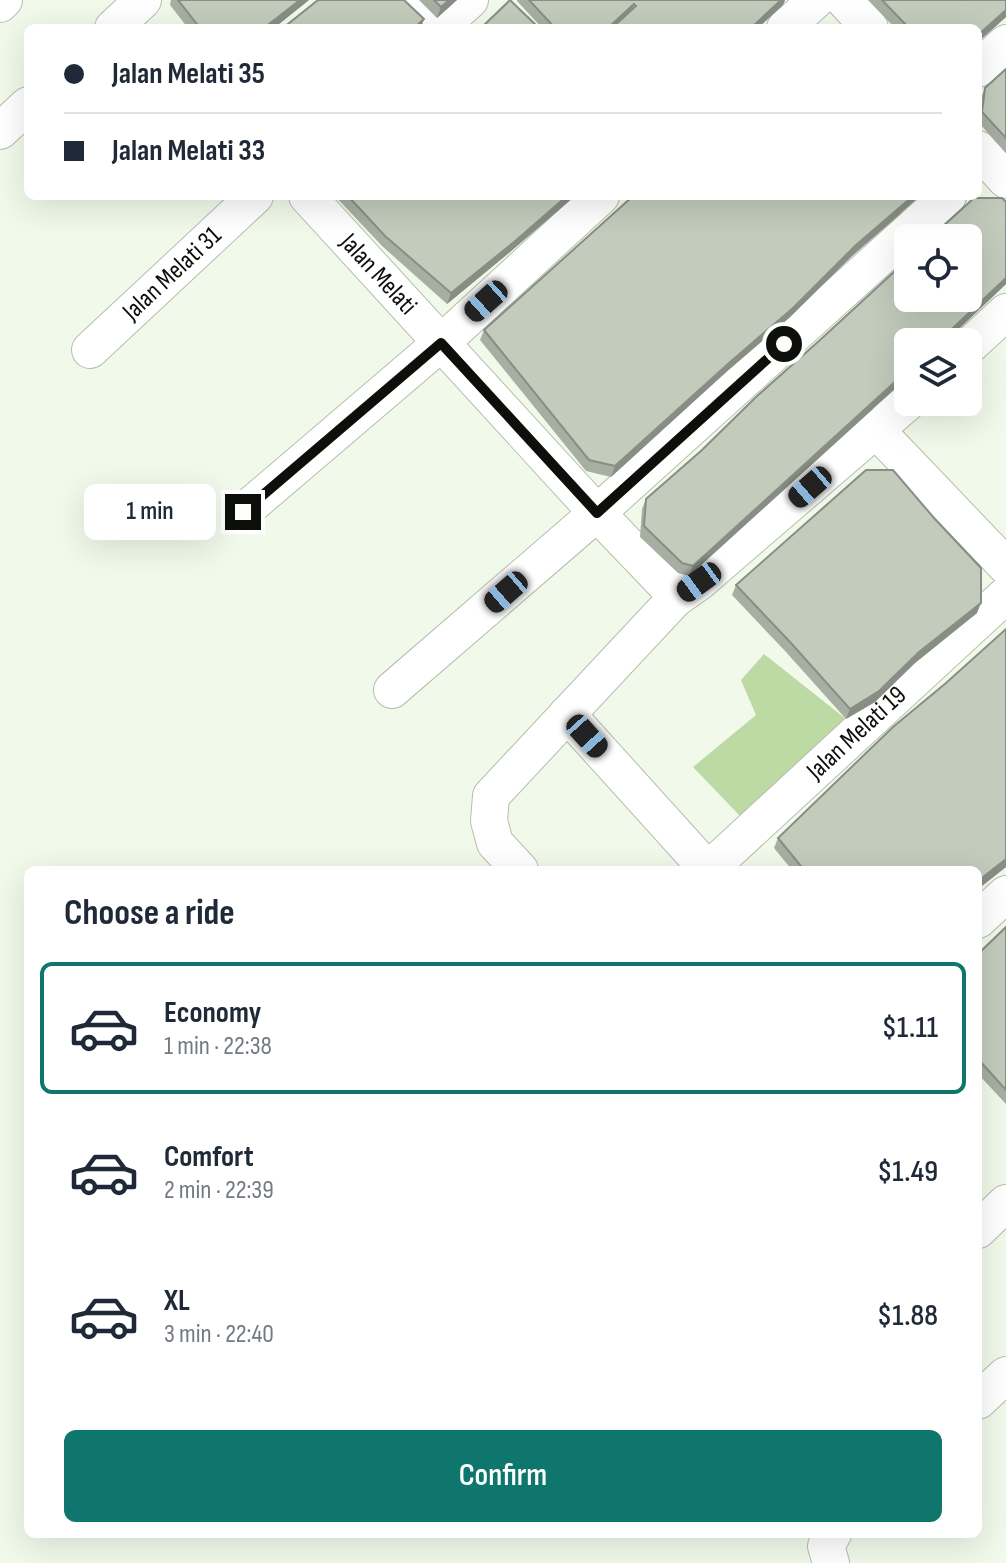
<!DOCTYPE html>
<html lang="en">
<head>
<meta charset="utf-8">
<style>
  :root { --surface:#fff; --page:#f2f2f3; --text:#1f2937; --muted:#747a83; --line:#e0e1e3; --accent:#0f766e }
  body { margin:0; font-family:"Sofia Sans Condensed",sans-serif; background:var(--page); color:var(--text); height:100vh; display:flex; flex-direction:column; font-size:30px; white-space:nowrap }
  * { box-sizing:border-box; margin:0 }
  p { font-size:26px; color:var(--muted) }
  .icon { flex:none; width:44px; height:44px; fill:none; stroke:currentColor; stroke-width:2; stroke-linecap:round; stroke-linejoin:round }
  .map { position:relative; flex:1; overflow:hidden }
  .panel { position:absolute; left:24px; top:866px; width:958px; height:672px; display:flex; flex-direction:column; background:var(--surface); border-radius:12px; box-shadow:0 8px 32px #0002 }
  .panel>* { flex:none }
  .guide { position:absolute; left:24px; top:24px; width:958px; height:176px; border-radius:12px; box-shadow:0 8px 32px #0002; display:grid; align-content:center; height:176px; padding:0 40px; background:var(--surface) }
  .buttons { position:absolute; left:894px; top:224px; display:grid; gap:16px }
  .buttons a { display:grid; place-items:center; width:88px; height:88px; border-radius:12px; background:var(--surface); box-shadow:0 8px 32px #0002; font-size:40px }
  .end { position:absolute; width:36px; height:36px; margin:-18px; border:10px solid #0d0f0a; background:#fff; box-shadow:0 0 0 4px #fff }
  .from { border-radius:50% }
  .bubble { position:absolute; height:56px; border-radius:12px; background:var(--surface); box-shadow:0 8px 32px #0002; font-size:26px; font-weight:600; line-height:56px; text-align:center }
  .car { position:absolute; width:24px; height:48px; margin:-24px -12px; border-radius:10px; box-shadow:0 0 6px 2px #0007; background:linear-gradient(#222 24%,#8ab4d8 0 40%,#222 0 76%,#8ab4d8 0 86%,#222 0) }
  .guide b { display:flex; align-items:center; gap:28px; height:76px; font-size:30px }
  .guide b+b { border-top:2px solid var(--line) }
  .guide i { width:20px; height:20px; background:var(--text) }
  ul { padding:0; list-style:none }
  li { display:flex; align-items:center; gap:24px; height:132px; margin:0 16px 12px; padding:0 24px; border:4px solid transparent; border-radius:12px }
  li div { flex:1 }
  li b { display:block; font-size:30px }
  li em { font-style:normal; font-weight:600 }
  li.selected { border-color:var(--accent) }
  li>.icon { width:72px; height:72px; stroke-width:1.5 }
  h2 { padding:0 40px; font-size:36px; line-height:96px }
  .button { display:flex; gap:16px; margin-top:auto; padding:16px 40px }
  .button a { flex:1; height:92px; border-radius:12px; background:var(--accent); color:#fff; font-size:32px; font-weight:600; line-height:92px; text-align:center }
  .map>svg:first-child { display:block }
  .green { fill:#bddaa5 }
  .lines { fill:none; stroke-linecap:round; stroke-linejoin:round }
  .minor-casing { stroke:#b5beaf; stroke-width:38 }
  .minor { stroke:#fff; stroke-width:36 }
  .wall { fill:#a7afa2 }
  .shaded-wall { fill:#888e84 }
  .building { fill:#c2cbbc; stroke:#888e84; stroke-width:2 }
  .route { stroke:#0d0f0a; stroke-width:10 }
  .labels { text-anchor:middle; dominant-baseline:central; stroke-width:6; stroke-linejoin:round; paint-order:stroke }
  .street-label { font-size:26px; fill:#0d0f0a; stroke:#fff }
</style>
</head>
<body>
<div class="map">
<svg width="1006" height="1563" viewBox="0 0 1006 1563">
  <rect width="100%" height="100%" fill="#f1faea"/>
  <polygon class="green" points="764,654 846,719 741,817 693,767 756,715 741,680"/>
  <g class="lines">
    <g class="minor-casing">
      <g id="minor">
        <polyline points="409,0 436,28"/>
        <polyline points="844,0 870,28"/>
        <polyline points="0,4 4,0"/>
        <polyline points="113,28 143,0"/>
        <polyline points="439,28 470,0"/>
        <polyline points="785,28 816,0"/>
        <polyline points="978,69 1006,43"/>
        <polyline points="0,131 28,105"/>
        <polyline points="978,149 1006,180"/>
        <path id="s1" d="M307 196 597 513 666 585 675 599"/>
        <polyline points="968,347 1006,312"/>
        <path id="s2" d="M90 350 255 196"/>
        <polyline points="876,430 1006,566"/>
        <polyline points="243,512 441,343 601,196"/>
        <polyline points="392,690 597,513 948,196"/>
        <polyline points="567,714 708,870"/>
        <polyline points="520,870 495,843 489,821 491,796 675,599 699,582 908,402"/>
        <path id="s3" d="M708 870 1006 595"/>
        <polyline points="978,920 1006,894"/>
        <polyline points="978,1230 1006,1203"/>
        <polyline points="978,1401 1006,1375"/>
        <polyline points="831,1563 826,1546 833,1534"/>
      </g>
    </g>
    <use href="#minor" class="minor"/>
  </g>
  <g class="wall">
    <polygon points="171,0 309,0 274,28 188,28 170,5"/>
    <polygon points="419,0 457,0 437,18"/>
    <polygon points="517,0 785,0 783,5 758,28 542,28 517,1"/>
    <polygon points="868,0 1006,0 1006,17 978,42 978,28 895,28"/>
    <polygon points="1006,69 1006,153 979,123 981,98 985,88"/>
    <polygon points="335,196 575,196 510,252 447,304 382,246"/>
    <polygon points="1006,202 1006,284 945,342 908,342 873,409 689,576 678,573 640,537 642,509 646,499"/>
    <polygon points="902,213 852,256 789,318 725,373 611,477 586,471 480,340 484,330"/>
    <polygon points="736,585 977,613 915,663 875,702 846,719 786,652 732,595"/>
    <polygon points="1006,629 1006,867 978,889 978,870 792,870 774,848 778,838"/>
    <polygon points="1006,927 1006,1104 978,1074 978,954"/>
  </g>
  <g class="shaded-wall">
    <polygon points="300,0 309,0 274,28 264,28"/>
    <polygon points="449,0 457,0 437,18 441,7"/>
    <polygon points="781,0 785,0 783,5 758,28 751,28"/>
    <polygon points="634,4 630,14 615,28 608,28"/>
    <polygon points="1006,10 1006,17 978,42 978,35"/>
    <polygon points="424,19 421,28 414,28"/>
    <polygon points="567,196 575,196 510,252 447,304 451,293"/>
    <polygon points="913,196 920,196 852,256 789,318 725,373 611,477 615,466 856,245"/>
    <polygon points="1006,278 1006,284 945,342 938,342"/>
    <polygon points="908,370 908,377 689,576 693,566"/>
    <polygon points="981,603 977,613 915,663 875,702 846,719 850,709"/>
    <polygon points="1006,859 1006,867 978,889 978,881"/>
  </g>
  <g class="building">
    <polygon points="178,0 300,0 264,28 200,28"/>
    <polygon points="318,0 404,0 424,19 414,28 283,28"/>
    <polygon points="434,0 449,0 441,7"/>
    <polygon points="510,0 539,28 481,28"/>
    <polygon points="529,0 781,0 751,28 612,28 636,6 634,4 608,28 555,28"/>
    <polygon points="882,0 1006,0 1006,10 978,35 978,28 909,28"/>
    <polygon points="1006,69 1006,138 982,112 985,88"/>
    <polygon points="348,196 567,196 514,242 451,293 385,236"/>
    <polygon points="633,196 913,196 856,245 793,308 729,363 615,466 589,460 484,330"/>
    <polygon points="974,198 1002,198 1006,202 1006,278 938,342 908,342 908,370 693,566 682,563 644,526 646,499 702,450 756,397 820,340 908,259 908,298 968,298 968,238 930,238"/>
    <polygon points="866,470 893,470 934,518 981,568 981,603 919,652 879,691 850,709 790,642 736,585"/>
    <polygon points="1006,629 1006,859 978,881 978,870 804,870 778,838 893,727 946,683"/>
    <polygon points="1006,927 1006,1090 978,1059 978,954"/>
  </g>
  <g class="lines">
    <polyline class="route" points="243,512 441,343 597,513 784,344"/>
  </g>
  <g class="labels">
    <g class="street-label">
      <text stroke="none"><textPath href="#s2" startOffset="112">Jalan Melati 31</textPath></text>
      <text stroke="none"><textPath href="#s1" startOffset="106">Jalan Melati</textPath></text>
      <text stroke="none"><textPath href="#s3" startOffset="202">Jalan Melati 19</textPath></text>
    </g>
  </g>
</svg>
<div class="buttons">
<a><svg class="icon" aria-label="locate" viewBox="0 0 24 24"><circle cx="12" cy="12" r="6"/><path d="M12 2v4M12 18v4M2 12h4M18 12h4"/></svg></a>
<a><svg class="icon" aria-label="layers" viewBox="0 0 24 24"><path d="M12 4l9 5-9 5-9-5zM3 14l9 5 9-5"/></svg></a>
</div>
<i class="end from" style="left:784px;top:344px"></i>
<i class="end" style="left:243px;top:512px"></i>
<div class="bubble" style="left:84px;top:484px;width:132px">1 min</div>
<i class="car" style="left:486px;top:301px;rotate:228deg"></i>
<i class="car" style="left:810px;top:487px;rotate:229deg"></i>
<i class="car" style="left:699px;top:582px;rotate:234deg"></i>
<i class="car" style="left:506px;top:592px;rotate:229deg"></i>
<i class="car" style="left:587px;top:736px;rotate:138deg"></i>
<div class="guide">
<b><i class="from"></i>Jalan Melati 35</b>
<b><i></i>Jalan Melati 33</b>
</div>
<section class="panel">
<h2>Choose a ride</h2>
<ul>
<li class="selected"><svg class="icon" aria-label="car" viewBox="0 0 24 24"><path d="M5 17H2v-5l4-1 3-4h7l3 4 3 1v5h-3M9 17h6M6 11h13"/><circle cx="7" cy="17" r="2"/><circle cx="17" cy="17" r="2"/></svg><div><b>Economy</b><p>1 min · 22:38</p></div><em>$1.11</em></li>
<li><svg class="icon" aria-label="car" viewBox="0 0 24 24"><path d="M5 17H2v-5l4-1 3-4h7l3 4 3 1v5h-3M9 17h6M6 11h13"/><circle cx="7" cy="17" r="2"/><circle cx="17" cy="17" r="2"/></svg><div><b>Comfort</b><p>2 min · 22:39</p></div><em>$1.49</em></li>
<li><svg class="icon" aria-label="car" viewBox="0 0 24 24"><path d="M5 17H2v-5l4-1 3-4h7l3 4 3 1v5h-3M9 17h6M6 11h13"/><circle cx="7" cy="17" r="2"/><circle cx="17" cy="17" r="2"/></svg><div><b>XL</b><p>3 min · 22:40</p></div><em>$1.88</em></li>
</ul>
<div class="button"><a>Confirm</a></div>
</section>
</div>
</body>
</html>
